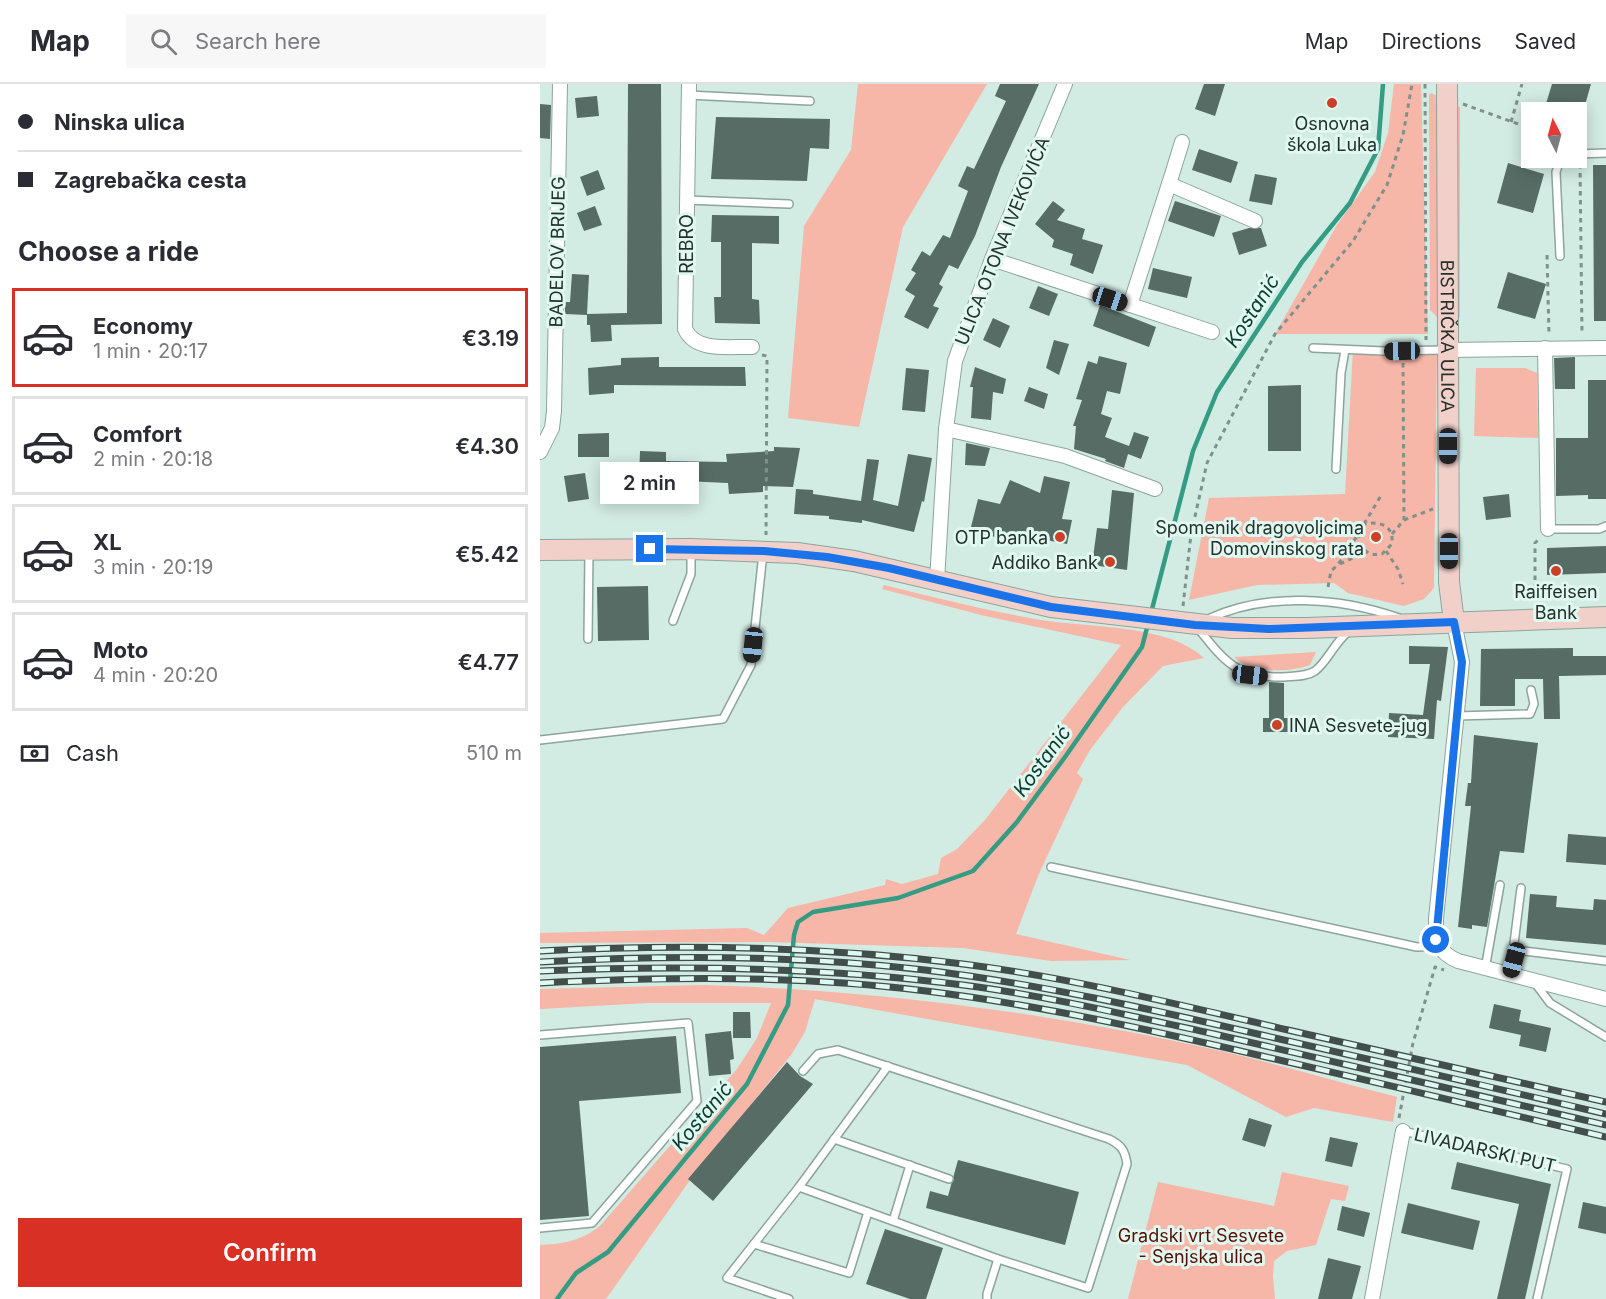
<!DOCTYPE html>
<html lang="en">
<head>
<meta charset="utf-8">
<style>
  :root { --surface:#fff; --page:#f7f7f7; --text:#2b2b33; --muted:#7c7c81; --line:#e1e1e2; --accent:#d93025 }
  body { margin:0; font-family:Inter,sans-serif; background:var(--page); color:var(--text); height:100vh; display:flex; flex-direction:column; font-size:22px; white-space:nowrap }
  * { box-sizing:border-box; margin:0 }
  p { font-size:20px; color:var(--muted) }
  .icon { flex:none; width:33px; height:33px; fill:none; stroke:currentColor; stroke-width:2; stroke-linecap:round; stroke-linejoin:round }
  .map { position:relative; flex:1; overflow:hidden }
  .drawer { display:flex; flex-direction:column; background:var(--surface); width:540px }
  .drawer>* { flex:none }
  .banner { display:grid; align-content:center; height:132px; padding:0 18px; background:var(--surface) }
  .needle { width:39px; rotate:354deg }
  .controls { position:absolute; left:981px; top:18px; display:grid; gap:12px }
  .controls a { display:grid; place-items:center; width:66px; height:66px; border-radius:0px; background:var(--surface); box-shadow:0 3px 15px #0003; font-size:30px }
  .end { position:absolute; width:27px; height:27px; margin:-14px; border:8px solid #1a73e8; background:#fff; box-shadow:0 0 0 3px #fff }
  .from { border-radius:50% }
  .bubble { position:absolute; height:42px; border-radius:0px; background:var(--surface); box-shadow:0 3px 15px #0003; font-size:20px; font-weight:600; line-height:42px; text-align:center }
  .car { position:absolute; width:18px; height:36px; margin:-18px -9px; border-radius:8px; box-shadow:0 0 4px 2px #0007; background:linear-gradient(#222 24%,#8ab4d8 0 40%,#222 0 76%,#8ab4d8 0 86%,#222 0) }
  .banner b { display:flex; align-items:center; gap:21px; height:57px; font-size:22px }
  .banner b+b { border-top:2px solid var(--line) }
  .banner i { width:15px; height:15px; background:var(--text) }
  ul { padding:0; list-style:none }
  li { display:flex; align-items:center; gap:18px; height:99px; margin:0 12px 9px; padding:0 6px; border:3px solid var(--line); border-radius:0px }
  li div { flex:1 }
  li b { display:block; font-size:22px }
  li em { font-style:normal; font-weight:600 }
  li.selected { border-color:var(--accent) }
  li>.icon { width:54px; height:54px; stroke-width:1.5 }
  h2 { padding:0 18px; font-size:27px; line-height:72px }
  .pay { display:flex; align-items:center; gap:15px; height:66px; padding:0 18px; font-size:22px }
  .pay p { margin-inline-start:auto }
  .action { display:flex; gap:12px; margin-top:auto; padding:12px 18px }
  .action a { flex:1; height:69px; border-radius:0px; background:var(--accent); color:#fff; font-size:24px; font-weight:600; line-height:69px; text-align:center }
  header { display:flex; align-items:center; gap:36px; box-sizing:border-box; height:84px; padding:0 30px; background:var(--surface); border-bottom:2px solid var(--line) }
  header strong { font-size:28px }
  nav { display:flex; gap:33px; margin-inline-start:auto; font-size:21px }
  .search { width:420px; height:54px; background:var(--page); display:flex; align-items:center; gap:15px; box-sizing:border-box; padding:0 21px; border-radius:0px; color:var(--muted); font-size:22px }
  main { display:flex; flex:1; min-height:0 }
  .map>svg:first-child { display:block }
  .green { fill:#f6b6a8 }
  .lines { fill:none; stroke-linecap:round; stroke-linejoin:round }
  .stream { stroke:#349c83; stroke-width:4.5 }
  .building { fill:#566c65 }
  .service-casing { stroke:#8ca49c; stroke-width:10 }
  .minor-casing { stroke:#8ca49c; stroke-width:16 }
  .secondary-casing { stroke:#8ca49c; stroke-width:22 }
  .path { stroke:#7f918b; stroke-width:3; stroke-dasharray:4.5 4.5; stroke-linecap:butt }
  .service { stroke:#fff; stroke-width:7 }
  .minor { stroke:#fff; stroke-width:14 }
  .secondary { stroke:#f2d0ca; stroke-width:20 }
  .rail-casing { stroke:#424e4b; stroke-width:7 }
  .rail { stroke:#dff8f0; stroke-width:4.5; stroke-dasharray:14; stroke-linecap:butt }
  .route { stroke:#1a73e8; stroke-width:8 }
  .poi-dot { fill:#cb4027; stroke:#dff8f0; stroke-width:2 }
  .labels { text-anchor:middle; dominant-baseline:central; stroke-width:6; stroke-linejoin:round; paint-order:stroke }
  .poi-label { font-size:18px; fill:#26302d; stroke:#dff8f0; text-anchor:end }
  .street-label { font-size:18px; fill:#26302d; stroke:#dff8f0 }
  .park-label { font-size:18px; fill:#570f03; stroke:#dff8f0 }
  .water-label { font-size:20px; font-style:italic; fill:#0c3b30; stroke:#dff8f0 }
</style>
</head>
<body>
<header>
<strong>Map</strong>
<div class="search"><svg class="icon" aria-label="search" viewBox="0 0 24 24"><circle cx="10" cy="10" r="6"/><path d="M15 15l6 6"/></svg>Search here</div>
<nav><a>Map</a><a>Directions</a><a>Saved</a></nav>
</header>
<main>
<section class="drawer">
<div class="banner">
<b><i class="from"></i>Ninska ulica</b>
<b><i></i>Zagrebačka cesta</b>
</div>
<h2>Choose a ride</h2>
<ul>
<li class="selected"><svg class="icon" aria-label="car" viewBox="0 0 24 24"><path d="M5 17H2v-5l4-1 3-4h7l3 4 3 1v5h-3M9 17h6M6 11h13"/><circle cx="7" cy="17" r="2"/><circle cx="17" cy="17" r="2"/></svg><div><b>Economy</b><p>1 min · 20:17</p></div><em>€3.19</em></li>
<li><svg class="icon" aria-label="car" viewBox="0 0 24 24"><path d="M5 17H2v-5l4-1 3-4h7l3 4 3 1v5h-3M9 17h6M6 11h13"/><circle cx="7" cy="17" r="2"/><circle cx="17" cy="17" r="2"/></svg><div><b>Comfort</b><p>2 min · 20:18</p></div><em>€4.30</em></li>
<li><svg class="icon" aria-label="car" viewBox="0 0 24 24"><path d="M5 17H2v-5l4-1 3-4h7l3 4 3 1v5h-3M9 17h6M6 11h13"/><circle cx="7" cy="17" r="2"/><circle cx="17" cy="17" r="2"/></svg><div><b>XL</b><p>3 min · 20:19</p></div><em>€5.42</em></li>
<li><svg class="icon" aria-label="car" viewBox="0 0 24 24"><path d="M5 17H2v-5l4-1 3-4h7l3 4 3 1v5h-3M9 17h6M6 11h13"/><circle cx="7" cy="17" r="2"/><circle cx="17" cy="17" r="2"/></svg><div><b>Moto</b><p>4 min · 20:20</p></div><em>€4.77</em></li>
</ul>
<div class="pay"><svg class="icon" aria-label="cash" viewBox="0 0 24 24"><path d="M3 7h18v10H3z"/><circle cx="12" cy="12" r="2"/></svg>Cash<p>510 m</p></div>
<div class="action"><a>Confirm</a></div>
</section>
<div class="map">
<svg width="1066" height="1215" viewBox="0 0 1066 1215">
  <rect width="100%" height="100%" fill="#d2ebe3"/>
  <g class="green">
    <polygon points="318,0 447,0 363,143 319,343 248,334 264,142 311,66"/>
    <polygon points="854,0 881,0 888,250 735,250 797,141 835,88 848,49"/>
    <polygon points="891,9 899,13 900,233 897,233 890,226 889,11"/>
    <polygon points="914,21 920,23 920,233 916,234"/>
    <polygon points="813,265 897,266 894,504 884,515 864,522 808,509 794,499 717,501 649,516 669,414 805,410"/>
    <polygon points="936,284 985,284 997,289 998,354 934,352"/>
    <path d="M344 501C396 514 448 527 501 536 550 544 628 540 664 574L623 582 583 623 550 666 537 689 543 695 498 792 476 850 590 876 511 877 423 864 229 858 0 859V849L207 844 224 851 248 824 345 801 346 795 362 800 398 790 401 774 417 765 445 736 581 561 441 531 342 505Z"/>
    <path d="M776 568 770 581C749 589 711 589 694 573Z"/>
    <path d="M163 901C334 906 505 928 672 965 734 979 795 997 857 1013L853 1038 774 1024 746 1033 647 981 275 915 265 948 251 971 148 1099 66 1215H0V1161C23 1160 41 1157 60 1142L197 985 217 954 231 919H107L0 925V905Z"/>
    <polygon points="742,1088 809,1102 805,1117 791,1115 776,1161 747,1167 734,1177 733,1193 735,1215 588,1215 618,1098 734,1122"/>
  </g>
  <g class="lines">
    <g class="stream">
      <polyline points="611,529 653,367 677,308 762,178 810,119 838,65 843,0"/>
      <polyline points="17,1215 36,1189 68,1168 207,1000 248,921 254,851 258,838 273,828 358,814 433,787 477,738 525,673 602,563 608,540"/>
    </g>
  </g>
  <g class="building">
    <polygon points="88,0 121,0 122,240 71,241 72,257 51,258 50,241 47,241 47,231 25,230 25,218 30,218 32,190 49,191 47,230 87,229"/>
    <polygon points="460,0 499,0 461,83 435,152 418,185 409,181 399,200 403,203 393,222 399,224 388,245 364,233 375,212 365,206 376,189 371,186 382,167 390,172 403,151 410,154 428,107 418,102 427,82 434,85 466,17 455,12"/>
    <polygon points="664,0 685,0 675,32 655,25"/>
    <polygon points="1012,0 1051,0 1043,28 1024,28 1005,23"/>
    <polygon points="57,12 59,32 37,34 35,14"/>
    <polygon points="0,20 11,21 10,55 0,54"/>
    <polygon points="176,33 290,35 289,65 270,64 267,97 171,95"/>
    <polygon points="659,65 698,78 691,99 652,86"/>
    <polygon points="968,79 1004,90 993,129 957,119"/>
    <polygon points="1053,81 1066,81 1066,237 1054,237"/>
    <polygon points="58,86 65,105 47,112 40,93"/>
    <polygon points="715,90 737,94 732,121 709,117"/>
    <polygon points="513,117 525,126 517,136 545,145 542,155 563,161 553,190 530,181 533,170 512,163 514,156 495,140"/>
    <polygon points="635,117 681,132 674,153 628,137"/>
    <polygon points="55,122 62,141 44,147 37,129"/>
    <polygon points="172,131 239,132 239,160 212,159 212,215 219,216 220,240 175,239 174,213 181,213 181,158 171,158"/>
    <polygon points="709,144 721,144 727,162 699,171 692,149"/>
    <polygon points="613,184 652,193 647,214 608,205"/>
    <polygon points="968,188 1006,200 995,235 957,224"/>
    <polygon points="498,202 518,210 509,232 489,224"/>
    <polygon points="560,221 616,243 609,263 553,242"/>
    <polygon points="453,234 470,242 460,264 443,256"/>
    <polygon points="514,256 529,260 519,291 506,284"/>
    <polygon points="559,272 587,279 580,310 567,307 561,330 572,334 565,353 589,362 594,348 609,353 601,375 588,370 584,384 565,377 566,375 534,365 536,342 533,342 542,316 536,315 548,277 557,280"/>
    <polygon points="119,273 119,283 205,283 206,302 74,301 74,309 49,311 48,284 81,281 81,274"/>
    <polygon points="1035,273 1035,305 1015,305 1014,274"/>
    <polygon points="435,283 466,295 463,310 453,308 451,336 431,334 433,303 430,303"/>
    <polygon points="366,284 389,286 385,328 362,326"/>
    <polygon points="1048,296 1066,296 1066,415 1048,415 1048,411 1016,412 1016,354 1048,354"/>
    <polygon points="761,301 761,367 728,367 728,302"/>
    <polygon points="489,303 508,310 504,325 484,317"/>
    <polygon points="69,349 69,373 38,373 38,350"/>
    <polygon points="426,359 450,364 445,382 425,381"/>
    <polygon points="234,363 260,364 253,403 223,402 223,408 189,410 188,399 99,395 100,367 126,368 126,377 187,378 186,370 234,367"/>
    <polygon points="368,370 392,374 384,418 382,417 374,448 322,436 322,439 289,435 289,432 254,430 256,405 273,406 273,410 321,417 327,375 339,376 333,416 358,422"/>
    <polygon points="45,389 49,415 28,418 24,392"/>
    <polygon points="504,392 530,398 522,435 532,436 527,460 470,449 468,456 430,447 438,415 460,420 470,396 500,409"/>
    <polygon points="572,406 594,409 587,486 552,481 557,444 568,445"/>
    <polygon points="969,410 971,433 946,436 943,413"/>
    <polygon points="1066,462 1066,489 1007,491 1007,464"/>
    <polygon points="108,502 109,556 58,557 57,503"/>
    <polygon points="869,562 908,563 901,617 897,616 894,655 848,653 849,629 883,631 890,580 869,580"/>
    <polygon points="1033,564 1033,572 1066,572 1066,591 1019,592 1020,635 1004,635 1003,595 975,595 975,622 940,622 941,565"/>
    <polygon points="729,598 744,599 744,634 750,634 750,648 723,648 723,634 729,634"/>
    <polygon points="934,651 998,659 984,769 960,767 947,843 932,841 932,845 918,843 931,722 925,722 928,699 931,699"/>
    <polygon points="1028,750 1066,753 1066,781 1026,778"/>
    <polygon points="990,810 1017,812 1016,823 1053,826 1054,815 1066,816 1066,861 986,854"/>
    <polygon points="954,920 981,926 979,937 1011,944 1006,968 979,962 981,951 949,944"/>
    <polygon points="193,928 210,928 211,954 193,954"/>
    <polygon points="191,947 194,975 190,976 191,990 169,992 165,950"/>
    <polygon points="136,952 141,1009 39,1017 49,1132 0,1136 0,963"/>
    <polygon points="247,978 260,992 273,1000 173,1117 148,1095"/>
    <polygon points="709,1034 732,1041 725,1063 702,1056"/>
    <polygon points="790,1053 818,1059 812,1083 785,1077"/>
    <polygon points="418,1076 539,1108 525,1161 386,1124 390,1107 408,1112"/>
    <polygon points="917,1078 1011,1100 985,1215 957,1215 979,1120 911,1105"/>
    <polygon points="1043,1118 1066,1123 1066,1150 1038,1144"/>
    <polygon points="868,1119 940,1137 933,1166 861,1149"/>
    <polygon points="802,1122 830,1129 824,1153 797,1146"/>
    <polygon points="345,1145 403,1164 386,1215 370,1215 326,1200"/>
    <polygon points="788,1174 821,1182 812,1215 778,1215"/>
  </g>
  <g class="lines">
    <g class="service-casing">
      <g id="service">
        <polyline points="148,11 270,17"/>
        <polyline points="1036,70 1066,69"/>
        <polyline points="146,116 249,120"/>
        <polyline points="1020,172 1016,88 1019,79 1027,74"/>
        <polyline points="773,264 844,267 905,266"/>
        <polyline points="796,385 801,289 805,266"/>
        <polyline points="1008,445 1059,445 1066,442"/>
        <path d="M668 535C726 508 799 513 859 534"/>
        <polyline points="133,537 151,490 151,468"/>
        <path d="M657 543C685 578 696 594 743 593 754 592 766 593 775 587 788 577 794 559 808 548"/>
        <polyline points="48,555 49,467"/>
        <polyline points="917,632 990,630 994,620 991,606"/>
        <polyline points="0,656 183,635 211,581 223,469"/>
        <polyline points="511,783 877,863 897,862"/>
        <polyline points="975,866 1066,877"/>
        <polyline points="945,885 960,801"/>
        <polyline points="970,891 981,804"/>
        <polyline points="995,899 1010,919 1066,953"/>
        <polyline points="0,951 148,939 157,1017 52,1139 0,1144"/>
        <path d="M263 987 278 970 298 966 569 1055C581 1061 585 1066 587 1080L548 1204 458 1175 259 1103 348 982"/>
        <polyline points="863,1047 1027,1085 997,1215"/>
        <polyline points="294,1055 409,1095"/>
        <polyline points="353,1137 370,1081"/>
        <polyline points="214,1160 309,1189 328,1128"/>
        <polyline points="249,1215 187,1194 259,1103"/>
        <polyline points="447,1215 447,1210 458,1175"/>
      </g>
    </g>
    <g class="minor-casing">
      <g id="minor">
        <path d="M149 0 145 245C156 269 190 262 212 263"/>
        <polyline points="629,100 642,58"/>
        <polyline points="452,175 672,248"/>
        <polyline points="590,221 629,100 715,137"/>
        <polyline points="1005,264 1008,445"/>
        <polyline points="908,266 1066,264"/>
        <polyline points="406,345 525,372 615,405"/>
        <polyline points="0,368 12,344 14,327 20,0"/>
        <polyline points="397,497 406,345 415,277 452,175 525,0"/>
        <path d="M914 538 922 578 896 835C896 857 897 868 918 877L1066 915"/>
        <polyline points="832,1215 863,1047"/>
      </g>
    </g>
    <g class="secondary-casing">
      <g id="secondary">
        <path id="s1" d="M907 0 909 498 914 538"/>
        <polyline points="0,466 151,465 257,469 314,477 511,523 692,544 767,544 1066,533"/>
      </g>
    </g>
    <g class="path">
      <polyline points="885,0 886,256"/>
      <polyline points="923,20 992,45"/>
      <polyline points="971,38 982,0"/>
      <polyline points="1040,80 1042,250"/>
      <polyline points="1007,171 1009,251"/>
      <polyline points="222,271 227,272 226,451"/>
      <polyline points="864,436 893,425"/>
      <polyline points="824,440 842,410"/>
      <polyline points="852,450 864,436 863,278"/>
      <polyline points="846,467 858,485 863,500"/>
      <polyline points="800,480 826,468"/>
      <path d="M788 503 791 487C805 475 814 456 824 440 840 437 854 441 852 460L842 470C826 473 821 464 818 450"/>
      <polyline points="995,514 995,459 999,455"/>
      <polyline points="643,522 651,450 667,379 735,250 813,157 847,101 863,51 872,0"/>
      <polyline points="859,1034 873,959 895,883 904,886"/>
    </g>
    <use href="#service" class="service"/>
    <use href="#minor" class="minor"/>
    <use href="#secondary" class="secondary"/>
    <g class="rail-casing">
      <g id="rail">
        <path d="M0 867C142 860 282 862 423 880 533 894 640 921 748 946 854 970 960 994 1066 1018"/>
        <path d="M0 878C128 871 258 871 385 886 499 900 610 925 722 951 837 977 951 1003 1066 1030"/>
        <path d="M0 887C141 881 283 883 423 901 508 912 591 932 674 950 805 980 935 1011 1066 1041"/>
        <path d="M0 899C128 893 258 891 386 907 499 921 611 946 722 972 837 998 951 1026 1066 1053"/>
      </g>
    </g>
    <use href="#rail" class="rail"/>
  </g>
  <g class="lines">
    <polyline class="route" points="110,465 224,467 287,473 349,484 511,523 655,541 729,545 914,538 922,578 896,856"/>
  </g>
  <g class="poi-dot">
    <circle cx="792" cy="19" r="6"/>
    <circle cx="520" cy="453" r="6"/>
    <circle cx="836" cy="453" r="6"/>
    <circle cx="570" cy="478" r="6"/>
    <circle cx="1016" cy="487" r="6"/>
    <circle cx="737" cy="641" r="6"/>
  </g>
  <g class="labels">
    <g class="poi-label">
      <text x="792" y="39" text-anchor="middle">Osnovna<tspan x="792" dy="21">škola Luka</tspan></text>
      <text x="824" y="443">Spomenik dragovoljcima<tspan x="824" dy="21">Domovinskog rata</tspan></text>
      <text x="508" y="453">OTP banka</text>
      <text x="558" y="478">Addiko Bank</text>
      <text x="1016" y="507" text-anchor="middle">Raiffeisen<tspan x="1016" dy="21">Bank</tspan></text>
      <text x="749" y="641" text-anchor="start">INA Sesvete-jug</text>
    </g>
    <g class="street-label">
      <text transform="translate(462 157) rotate(-68)">ULICA OTONA IVEKOVIĆA</text>
      <text transform="translate(146 160) rotate(-90)">REBRO</text>
      <text transform="translate(17 168) rotate(-89)">BADELOV BRIJEG</text>
      <text stroke="none"><textPath href="#s1" startOffset="252">BISTRIČKA ULICA</textPath></text>
      <text transform="translate(945 1066) rotate(13)">LIVADARSKI PUT</text>
    </g>
    <g class="park-label">
      <text x="661" y="1151">Gradski vrt Sesvete<tspan x="661" dy="21">- Senjska ulica</tspan></text>
    </g>
    <g class="water-label">
      <text transform="translate(712 227) rotate(-57)">Kostanić</text>
      <text transform="translate(502 677) rotate(-54)">Kostanić</text>
      <text transform="translate(162 1032) rotate(-50)">Kostanić</text>
    </g>
  </g>
</svg>
<div class="controls">
<a><svg class="needle" viewBox="-14 -14 28 28"><path d="M0-13l5 13h-10z" fill="#e53935"/><path d="M0 13l5-13h-10z" fill="#7c7c81"/></svg></a>
</div>
<i class="end from" style="left:896px;top:856px"></i>
<i class="end" style="left:110px;top:465px"></i>
<div class="bubble" style="left:60px;top:378px;width:99px">2 min</div>
<i class="car" style="left:570px;top:215px;rotate:108deg"></i>
<i class="car" style="left:862px;top:267px;rotate:269deg"></i>
<i class="car" style="left:908px;top:362px;rotate:180deg"></i>
<i class="car" style="left:909px;top:467px;rotate:180deg"></i>
<i class="car" style="left:213px;top:561px;rotate:186deg"></i>
<i class="car" style="left:710px;top:591px;rotate:97deg"></i>
<i class="car" style="left:974px;top:876px;rotate:195deg"></i>
</div>
</main>
</body>
</html>
